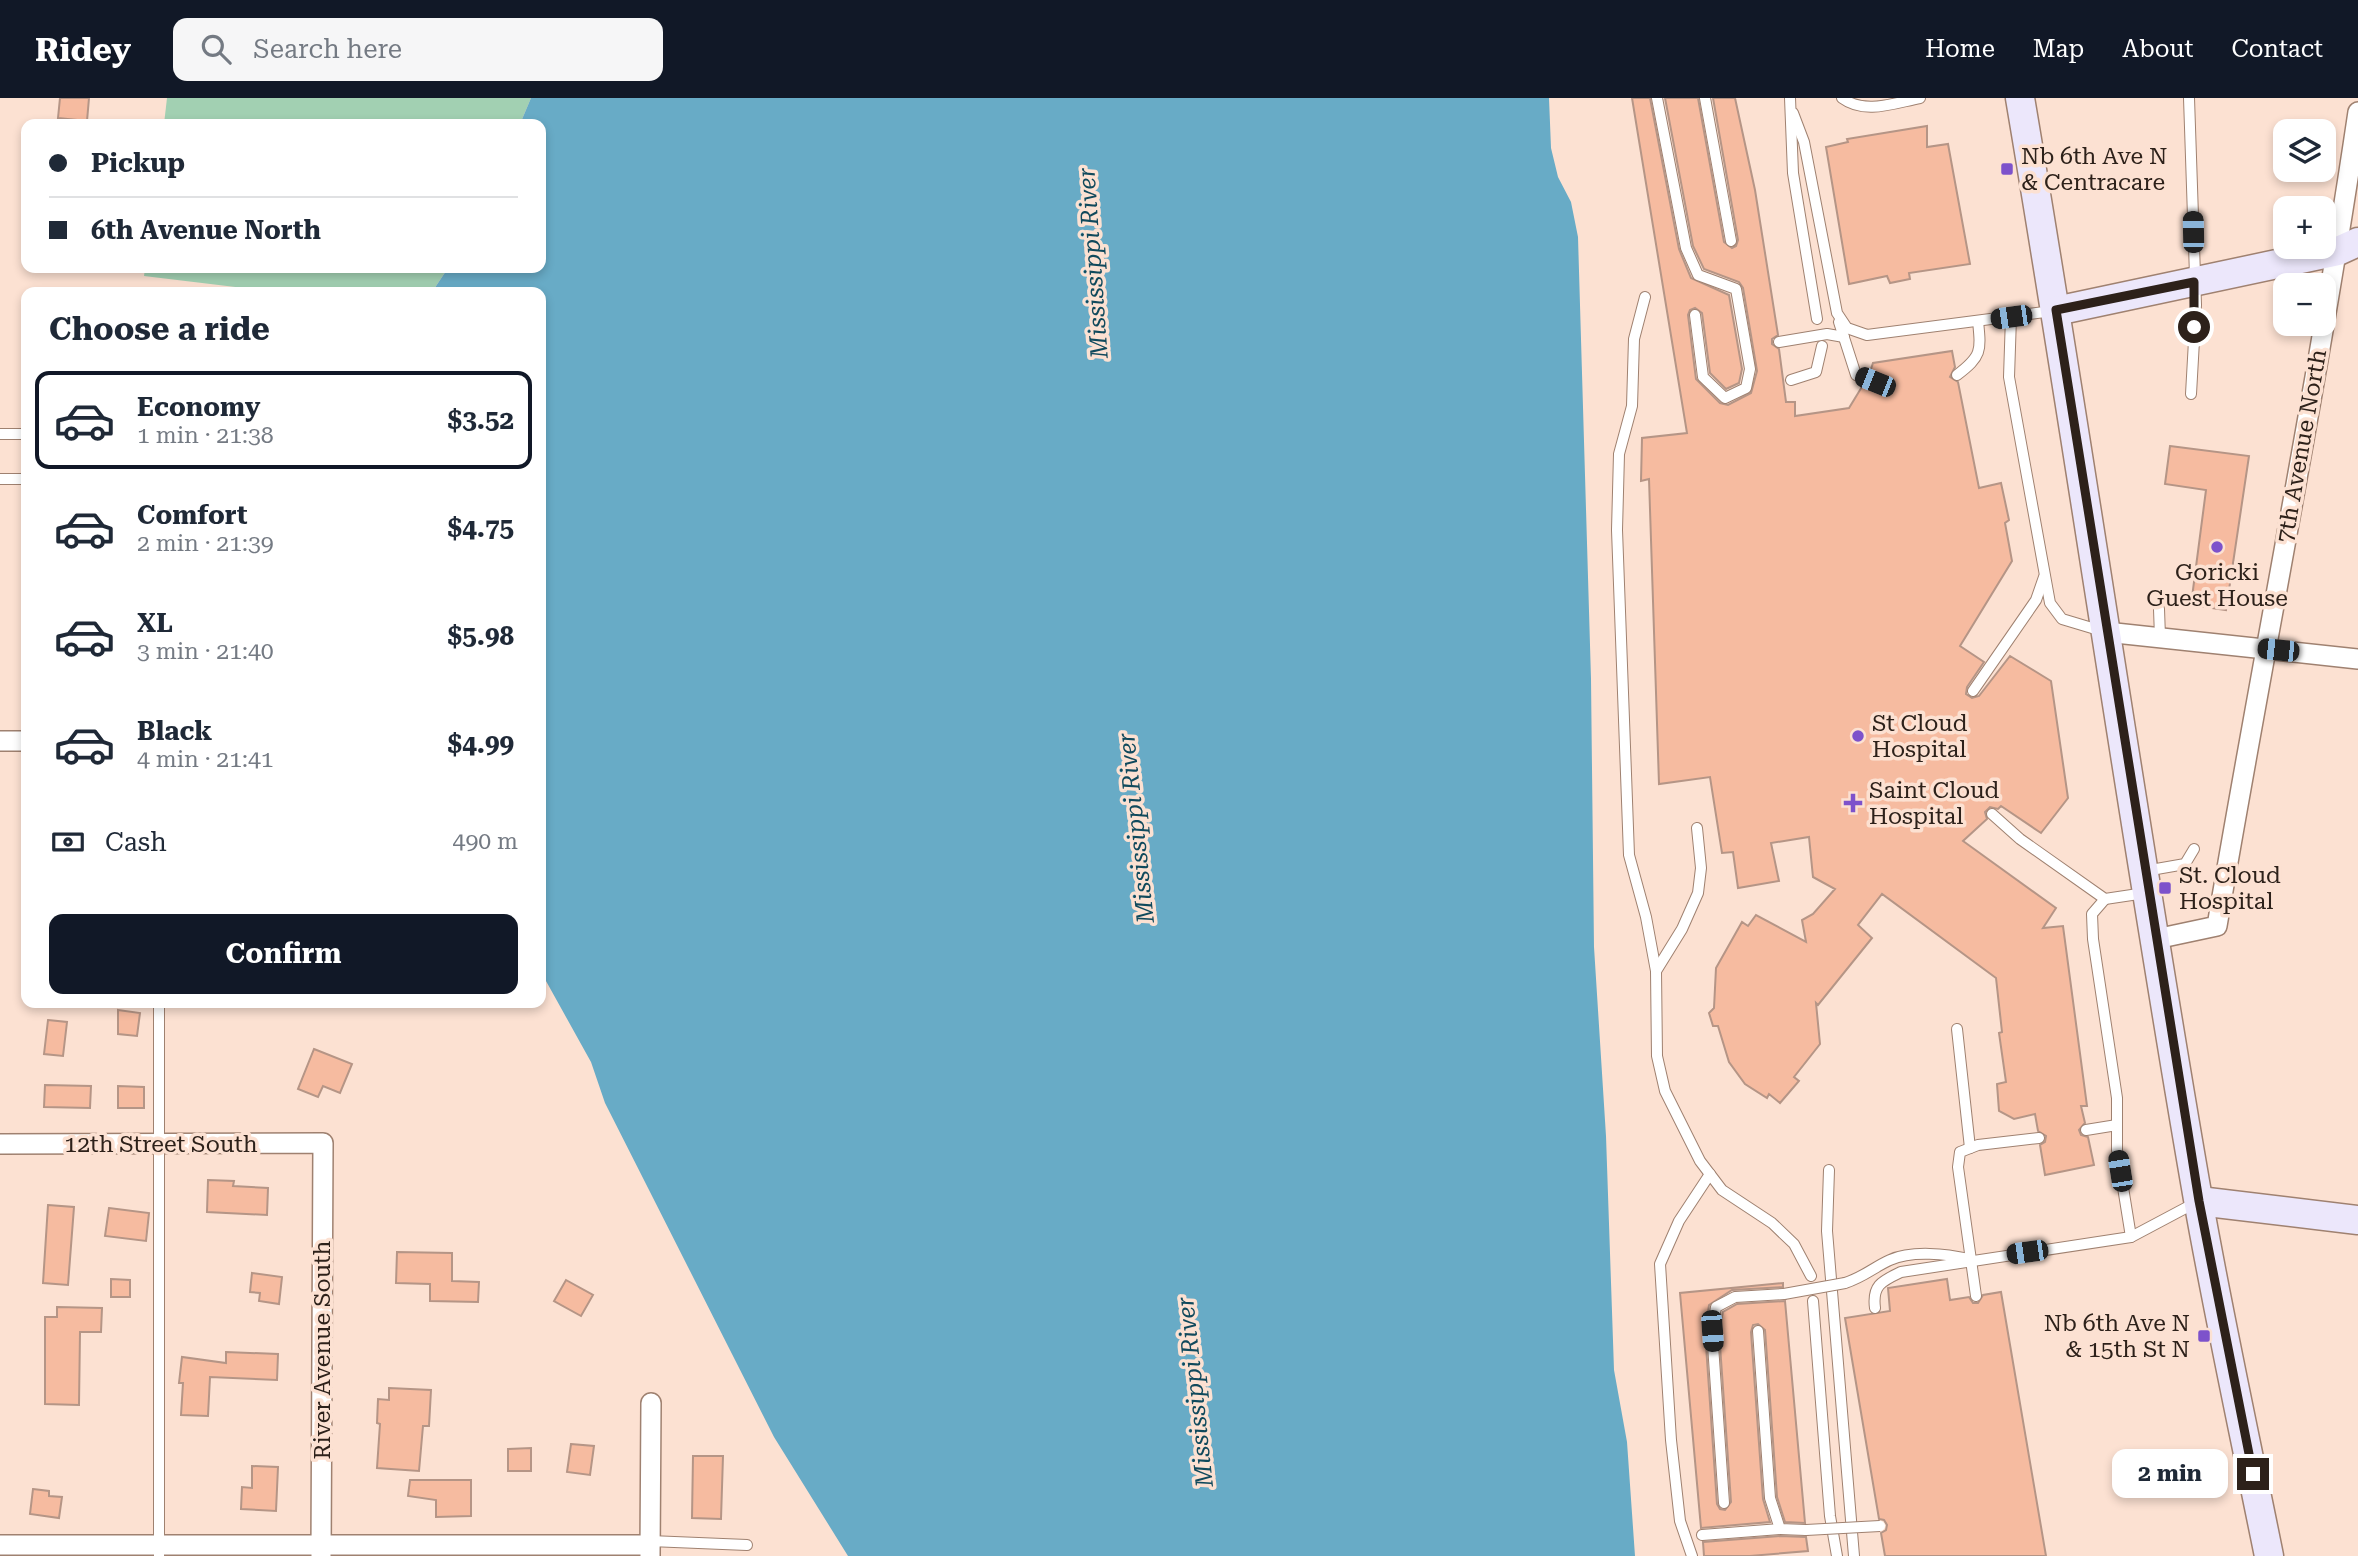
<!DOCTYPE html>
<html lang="en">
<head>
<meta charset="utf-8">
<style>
  :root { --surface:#fff; --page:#f6f6f7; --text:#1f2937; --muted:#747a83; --line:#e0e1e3; --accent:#111827 }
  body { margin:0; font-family:"Roboto Serif",serif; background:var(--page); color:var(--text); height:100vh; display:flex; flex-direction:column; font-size:26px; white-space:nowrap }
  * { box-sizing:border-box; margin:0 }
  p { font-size:23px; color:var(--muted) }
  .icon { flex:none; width:38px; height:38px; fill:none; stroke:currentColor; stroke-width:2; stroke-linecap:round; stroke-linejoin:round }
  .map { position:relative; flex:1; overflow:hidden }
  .panel { position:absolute; left:21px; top:189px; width:525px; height:721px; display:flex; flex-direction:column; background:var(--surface); border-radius:14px; box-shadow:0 4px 10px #0003 }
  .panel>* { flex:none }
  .top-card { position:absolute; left:21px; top:21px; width:525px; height:154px; border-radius:14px; box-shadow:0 4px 10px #0003; display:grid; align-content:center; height:154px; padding:0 28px; background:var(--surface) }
  .buttons { position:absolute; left:2273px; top:21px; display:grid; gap:14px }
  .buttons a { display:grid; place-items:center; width:63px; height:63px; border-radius:14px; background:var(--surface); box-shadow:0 4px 10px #0003; font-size:35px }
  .end { position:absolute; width:32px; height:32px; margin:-16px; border:9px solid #2d211a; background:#fff; box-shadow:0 0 0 4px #fff }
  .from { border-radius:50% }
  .bubble { position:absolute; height:49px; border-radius:14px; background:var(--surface); box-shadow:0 4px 10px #0003; font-size:23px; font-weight:700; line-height:49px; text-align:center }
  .car { position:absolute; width:21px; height:42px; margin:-21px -10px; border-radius:9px; box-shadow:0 0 5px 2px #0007; background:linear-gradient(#222 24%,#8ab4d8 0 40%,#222 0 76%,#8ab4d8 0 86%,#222 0) }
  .top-card b { display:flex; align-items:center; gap:24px; height:66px; font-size:26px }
  .top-card b+b { border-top:2px solid var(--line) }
  .top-card i { width:18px; height:18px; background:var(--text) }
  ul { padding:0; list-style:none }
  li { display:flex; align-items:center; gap:21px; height:98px; margin:0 14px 10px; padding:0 14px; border:4px solid transparent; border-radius:14px }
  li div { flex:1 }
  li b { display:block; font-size:26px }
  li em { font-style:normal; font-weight:700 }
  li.selected { border-color:var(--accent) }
  li>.icon { width:63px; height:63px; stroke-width:1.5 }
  h2 { padding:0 28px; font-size:32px; line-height:84px }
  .pay { display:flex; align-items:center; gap:18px; height:77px; padding:0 28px; font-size:26px }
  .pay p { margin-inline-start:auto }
  .button { display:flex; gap:14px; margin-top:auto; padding:14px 28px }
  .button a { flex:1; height:80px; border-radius:14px; background:var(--accent); color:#fff; font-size:28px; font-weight:700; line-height:80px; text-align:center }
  header { display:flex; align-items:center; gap:42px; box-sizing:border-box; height:98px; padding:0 35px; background:var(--accent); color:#fff }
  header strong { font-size:33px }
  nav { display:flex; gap:38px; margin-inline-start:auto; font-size:24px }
  .search { width:490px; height:63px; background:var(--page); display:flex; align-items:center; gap:18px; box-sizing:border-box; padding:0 24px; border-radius:14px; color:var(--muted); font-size:26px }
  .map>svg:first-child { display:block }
  .green { fill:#a2d0b2 }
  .water { fill:#68abc6 }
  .building { fill:#f6bba0; stroke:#b59586; stroke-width:2 }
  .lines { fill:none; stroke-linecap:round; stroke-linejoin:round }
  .lane-casing { stroke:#9f8170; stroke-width:12 }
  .street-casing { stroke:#9f8170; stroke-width:22 }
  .secondary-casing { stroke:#9f8170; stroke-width:31 }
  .lane { stroke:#fff; stroke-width:10 }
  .street { stroke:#fff; stroke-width:19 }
  .secondary { stroke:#ece7fb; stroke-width:28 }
  .lane-bridge-casing { stroke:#9f8170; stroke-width:12; stroke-linecap:butt }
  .lane-bridge { stroke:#fff; stroke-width:10 }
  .route { stroke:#2d211a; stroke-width:9 }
  .poi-dot { fill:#7d52cb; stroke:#fce1d2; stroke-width:2.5 }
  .labels { text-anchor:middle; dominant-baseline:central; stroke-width:7; stroke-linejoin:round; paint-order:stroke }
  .poi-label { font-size:23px; fill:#2d211a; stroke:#fce1d2; text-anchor:start }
  .street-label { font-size:23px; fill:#2d211a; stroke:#fce1d2 }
  .water-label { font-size:24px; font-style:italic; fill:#10495c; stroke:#fce1d2 }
</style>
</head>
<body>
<header>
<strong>Ridey</strong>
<div class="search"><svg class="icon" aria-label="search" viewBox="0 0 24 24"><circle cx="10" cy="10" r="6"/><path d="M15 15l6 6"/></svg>Search here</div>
<nav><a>Home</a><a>Map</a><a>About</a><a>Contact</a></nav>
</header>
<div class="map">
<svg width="2358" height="1458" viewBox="0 0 2358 1458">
  <rect width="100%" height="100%" fill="#fce1d2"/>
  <g class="green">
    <polygon points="167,0 531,0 520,26 164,26"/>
    <polygon points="145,170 448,170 432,194 276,194 144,178"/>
  </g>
  <polygon class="water" points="531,0 1549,0 1551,50 1558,79 1571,104 1578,139 1591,581 1594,849 1606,1038 1614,1272 1627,1344 1635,1458 848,1458 774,1339 605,1005 591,964 541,874 541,194 432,194 448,170 541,170 541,26 520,26"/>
  <g class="building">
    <polygon points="60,0 89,0 87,23 58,20"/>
    <polygon points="1632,0 1650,0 1679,151 1691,180 1729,197 1742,271 1739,285 1726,291 1710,275 1702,215 1695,210 1690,212 1688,217 1696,281 1720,305 1728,307 1751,295 1757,273 1743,190 1739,184 1704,171 1693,148 1665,0 1698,0 1724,144 1732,150 1736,148 1738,142 1713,0 1735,0 1755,92 1778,237 1772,241 1772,246 1779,251 1786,304 1795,304 1795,318 1849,310 1863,287 1879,290 1882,282 1870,274 1873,265 1952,253 1955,269 1950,279 1958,284 1979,390 2001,385 2009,422 2005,425 2012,463 1960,548 1984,564 1967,589 1966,596 1972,600 1979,598 2010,558 2051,583 2068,700 2041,735 2001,708 1998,711 1990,709 1985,714 1987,721 1963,743 2056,810 2043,830 2063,828 2087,1008 2081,1008 2085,1025 2079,1032 2081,1037 2088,1039 2094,1067 2045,1077 2040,1047 2045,1044 2046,1038 2038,1033 2035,1016 2014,1021 1999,1013 1997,986 2006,984 1999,935 2002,934 1996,880 1882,796 1858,827 1872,840 1818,907 1816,905 1820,946 1794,979 1799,983 1780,1005 1769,996 1767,1000 1745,986 1729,964 1718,928 1713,928 1709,915 1714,910 1716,870 1742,824 1748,828 1756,817 1806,844 1802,822 1813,816 1835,791 1813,779 1809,739 1771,745 1779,783 1738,790 1733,754 1722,755 1710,679 1659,686 1649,381 1641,383 1642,340 1687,335"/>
    <polygon points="1927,28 1927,49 1948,46 1970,166 1909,175 1910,181 1890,185 1887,178 1849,186 1826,49 1848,44 1847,41"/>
    <polygon points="2170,348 2249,358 2226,512 2191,507 2206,392 2165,386"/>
    <polygon points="118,912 140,915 137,938 118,936"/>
    <polygon points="48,922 67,924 63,958 44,956"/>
    <polygon points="314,951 352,966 340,995 323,988 318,999 298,991"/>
    <polygon points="45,987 91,988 90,1010 44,1009"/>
    <polygon points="118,988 144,989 144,1010 118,1010"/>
    <polygon points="208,1082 234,1083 233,1088 268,1090 267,1117 207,1114"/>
    <polygon points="48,1107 74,1109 68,1187 43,1185"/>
    <polygon points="109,1110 149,1115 146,1143 105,1138"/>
    <polygon points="397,1154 452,1155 452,1183 479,1184 478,1204 430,1203 430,1186 396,1185"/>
    <polygon points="252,1175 282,1179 279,1206 259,1203 260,1195 250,1194"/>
    <polygon points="111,1181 130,1182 130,1199 111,1199"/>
    <polygon points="1947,1181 1950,1202 1969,1199 1973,1205 1978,1205 1983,1197 2001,1194 2046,1458 1885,1458 1881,1435 1886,1432 1887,1427 1884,1422 1879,1421 1845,1220 1890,1213 1888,1190"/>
    <polygon points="566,1182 593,1197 581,1218 554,1203"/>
    <polygon points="1783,1185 1783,1189 1732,1192 1709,1207 1705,1233 1717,1406 1720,1411 1725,1412 1731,1404 1719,1233 1723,1214 1737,1206 1785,1203 1805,1425 1785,1424 1777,1399 1765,1232 1758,1226 1753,1227 1751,1234 1763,1401 1770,1424 1701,1430 1680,1195"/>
    <polygon points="57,1209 102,1210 101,1234 80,1234 79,1307 45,1306 45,1219 57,1219"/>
    <polygon points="226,1254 278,1256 277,1282 210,1279 208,1318 181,1317 183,1285 179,1285 182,1259 226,1265"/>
    <polygon points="389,1290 431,1292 429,1328 423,1328 419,1373 377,1370 380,1326 377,1325 378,1301 389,1302"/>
    <polygon points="571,1346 594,1348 590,1377 567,1374"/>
    <polygon points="531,1350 531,1373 508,1373 508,1351"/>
    <polygon points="693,1358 723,1358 721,1421 692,1420"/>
    <polygon points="252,1368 278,1369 276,1413 241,1411 242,1389 252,1390"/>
    <polygon points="410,1382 471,1382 471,1418 436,1419 436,1402 408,1398"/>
    <polygon points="33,1391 49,1393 49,1398 62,1399 59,1420 30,1416"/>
    <polygon points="1780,1438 1806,1439 1808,1453 1750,1458 1704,1458 1703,1444"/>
  </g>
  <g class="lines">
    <g class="lane-casing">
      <g id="lane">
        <polyline points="1657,0 1686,150 1698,177 1736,191 1750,271 1746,290 1725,300 1703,279 1695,217"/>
        <polyline points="1705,0 1731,143"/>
        <polyline points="1790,0 1793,75 1817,221"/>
        <path d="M1842 0C1865 17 1894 5 1920 0"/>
        <polyline points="2189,0 2196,207 2191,296"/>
        <polyline points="1793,15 1804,44 1837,215 1847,230 1867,237 2052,213"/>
        <polyline points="1645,199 1634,241 1632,308 1619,356 1617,432 1629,757 1646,819 1656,873"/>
        <polyline points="2011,219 2009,279 2050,505 2062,521 2102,533"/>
        <polyline points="1839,224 1856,277 1875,284"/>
        <polyline points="1779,244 1827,236 1844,239"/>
        <path d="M1957 277C1982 258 1981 253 1978 223"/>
        <polyline points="1791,282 1816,274 1822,248"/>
        <polyline points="0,336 26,336"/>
        <polyline points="0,381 26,381"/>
        <polyline points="2159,511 2160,539"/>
        <polyline points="1973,593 2036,502 2044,479"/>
        <polyline points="1992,716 2020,741 2105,801 2145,795"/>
        <polyline points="1697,730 1701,770 1698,795 1682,831 1656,873 1657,958 1665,993 1700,1063 1722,1092 1772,1125 1794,1146 1811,1178"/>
        <polyline points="2145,773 2185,766 2194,751"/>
        <polyline points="2105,801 2092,816 2093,841 2117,1000 2117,1052 2131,1139"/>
        <polyline points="159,905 159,1458"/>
        <polyline points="1957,931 1970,1050"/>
        <polyline points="2086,1032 2117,1027"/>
        <polyline points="1829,1072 1827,1133 1854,1458"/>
        <path d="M1845 1185C1864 1179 1874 1169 1890 1162 1912 1152 1947 1156 1969 1161"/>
        <polyline points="1976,1198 1958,1069 1960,1054 1978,1047 2039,1040"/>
        <polyline points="1813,1203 1830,1418 1837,1458"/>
        <path d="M1875 1210C1872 1187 1882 1183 1901 1174L2131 1139 2195 1105"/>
        <polyline points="1758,1233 1770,1400 1780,1431 1806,1432"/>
        <polyline points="1724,1405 1712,1233 1716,1209 1735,1199 1784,1196"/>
        <polyline points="1702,1437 1780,1431"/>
        <polyline points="650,1443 747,1447"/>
        <polyline points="1692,1458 1680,1423 1671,1342 1660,1166 1679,1123 1710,1076"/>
      </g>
    </g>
    <g class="street-casing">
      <g id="street">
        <polyline points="2106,534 2358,561"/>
        <polyline points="0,643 26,643"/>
        <path d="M2156 841 2217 828C2263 556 2318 286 2358 14"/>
        <polyline points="0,1046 323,1045 321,1458"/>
        <polyline points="0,1447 650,1447"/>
        <polyline points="650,1458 651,1305"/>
      </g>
    </g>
    <g class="secondary-casing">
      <g id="secondary">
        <path d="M2020 0C2082 366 2134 735 2198 1101 2219 1220 2245 1339 2269 1458"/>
        <polyline points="2056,213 2338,153 2358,144"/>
        <polyline points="2199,1103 2358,1122"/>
      </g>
    </g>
    <use href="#lane" class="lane"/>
    <use href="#street" class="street"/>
    <use href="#secondary" class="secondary"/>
    <g class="lane-bridge-casing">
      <g id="lane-bridge">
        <polyline points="1784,1196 1845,1185"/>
        <polyline points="1806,1432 1880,1428"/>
      </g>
    </g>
    <use href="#lane-bridge" class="lane-bridge"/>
  </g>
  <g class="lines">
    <polyline class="route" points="2194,229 2194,184 2056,212 2199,1103 2253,1376"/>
  </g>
  <g class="poi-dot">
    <rect x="2000" y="64" width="14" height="14" rx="3.5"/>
    <circle cx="2217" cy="449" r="7"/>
    <circle cx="1858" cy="638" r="7"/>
    <path d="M1849.5 694.5h7v7h7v7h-7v7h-7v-7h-7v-7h7z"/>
    <rect x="2158" y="783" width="14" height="14" rx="3.5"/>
    <rect x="2197" y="1231" width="14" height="14" rx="3.5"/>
  </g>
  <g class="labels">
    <g class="poi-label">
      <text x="2021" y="58">Nb 6th Ave N<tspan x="2021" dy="26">&amp; Centracare</tspan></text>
      <text x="2217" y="474" text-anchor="middle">Goricki<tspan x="2217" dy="26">Guest House</tspan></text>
      <text x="1872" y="625">St Cloud<tspan x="1872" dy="26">Hospital</tspan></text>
      <text x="1869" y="692">Saint Cloud<tspan x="1869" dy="26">Hospital</tspan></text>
      <text x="2179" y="777">St. Cloud<tspan x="2179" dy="26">Hospital</tspan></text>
      <text x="2190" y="1225" text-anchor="end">Nb 6th Ave N<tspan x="2190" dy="26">&amp; 15th St N</tspan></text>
    </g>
    <g class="street-label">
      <text transform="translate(2302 348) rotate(-80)">7th Avenue North</text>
      <text x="161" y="1046">12th Street South</text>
      <text transform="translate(322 1252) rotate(-90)">River Avenue South</text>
    </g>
    <g class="water-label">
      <text transform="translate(1093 165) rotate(-94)">Mississippi River</text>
      <text transform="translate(1136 730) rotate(-96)">Mississippi River</text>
      <text transform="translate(1195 1294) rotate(-96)">Mississippi River</text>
    </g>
  </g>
</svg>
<div class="buttons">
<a><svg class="icon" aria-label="layers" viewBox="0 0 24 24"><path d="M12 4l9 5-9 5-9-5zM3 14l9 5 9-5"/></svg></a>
<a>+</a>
<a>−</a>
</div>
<i class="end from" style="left:2194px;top:229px"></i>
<i class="end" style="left:2253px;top:1376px"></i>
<div class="bubble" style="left:2112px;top:1351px;width:116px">2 min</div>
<i class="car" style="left:2193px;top:134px;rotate:359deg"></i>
<i class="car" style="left:2011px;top:219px;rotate:262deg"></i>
<i class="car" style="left:1875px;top:284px;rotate:292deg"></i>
<i class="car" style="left:2278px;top:552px;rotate:276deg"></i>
<i class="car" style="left:2120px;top:1073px;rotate:351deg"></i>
<i class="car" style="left:2027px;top:1154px;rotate:262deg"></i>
<i class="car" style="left:1712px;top:1233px;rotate:176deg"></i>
<div class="top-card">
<b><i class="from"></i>Pickup</b>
<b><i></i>6th Avenue North</b>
</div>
<section class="panel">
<h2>Choose a ride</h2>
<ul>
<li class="selected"><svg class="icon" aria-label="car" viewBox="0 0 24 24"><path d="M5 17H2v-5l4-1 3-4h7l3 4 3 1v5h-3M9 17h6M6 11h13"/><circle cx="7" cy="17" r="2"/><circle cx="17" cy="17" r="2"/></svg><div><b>Economy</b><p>1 min · 21:38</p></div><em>$3.52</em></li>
<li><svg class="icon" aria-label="car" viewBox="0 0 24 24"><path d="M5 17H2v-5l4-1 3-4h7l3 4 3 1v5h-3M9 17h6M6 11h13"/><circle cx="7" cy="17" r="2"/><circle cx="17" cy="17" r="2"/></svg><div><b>Comfort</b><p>2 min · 21:39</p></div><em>$4.75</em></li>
<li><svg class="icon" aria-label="car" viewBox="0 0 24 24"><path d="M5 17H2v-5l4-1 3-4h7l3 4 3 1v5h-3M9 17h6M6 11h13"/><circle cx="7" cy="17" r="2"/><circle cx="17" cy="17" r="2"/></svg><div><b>XL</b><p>3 min · 21:40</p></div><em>$5.98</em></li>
<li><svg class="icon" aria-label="car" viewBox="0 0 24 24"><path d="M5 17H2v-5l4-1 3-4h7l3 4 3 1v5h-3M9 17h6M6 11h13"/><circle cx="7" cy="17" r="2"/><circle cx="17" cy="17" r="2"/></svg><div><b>Black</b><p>4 min · 21:41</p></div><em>$4.99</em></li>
</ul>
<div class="pay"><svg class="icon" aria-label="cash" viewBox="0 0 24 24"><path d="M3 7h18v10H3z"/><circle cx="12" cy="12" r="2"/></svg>Cash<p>490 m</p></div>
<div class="button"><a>Confirm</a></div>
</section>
</div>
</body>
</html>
